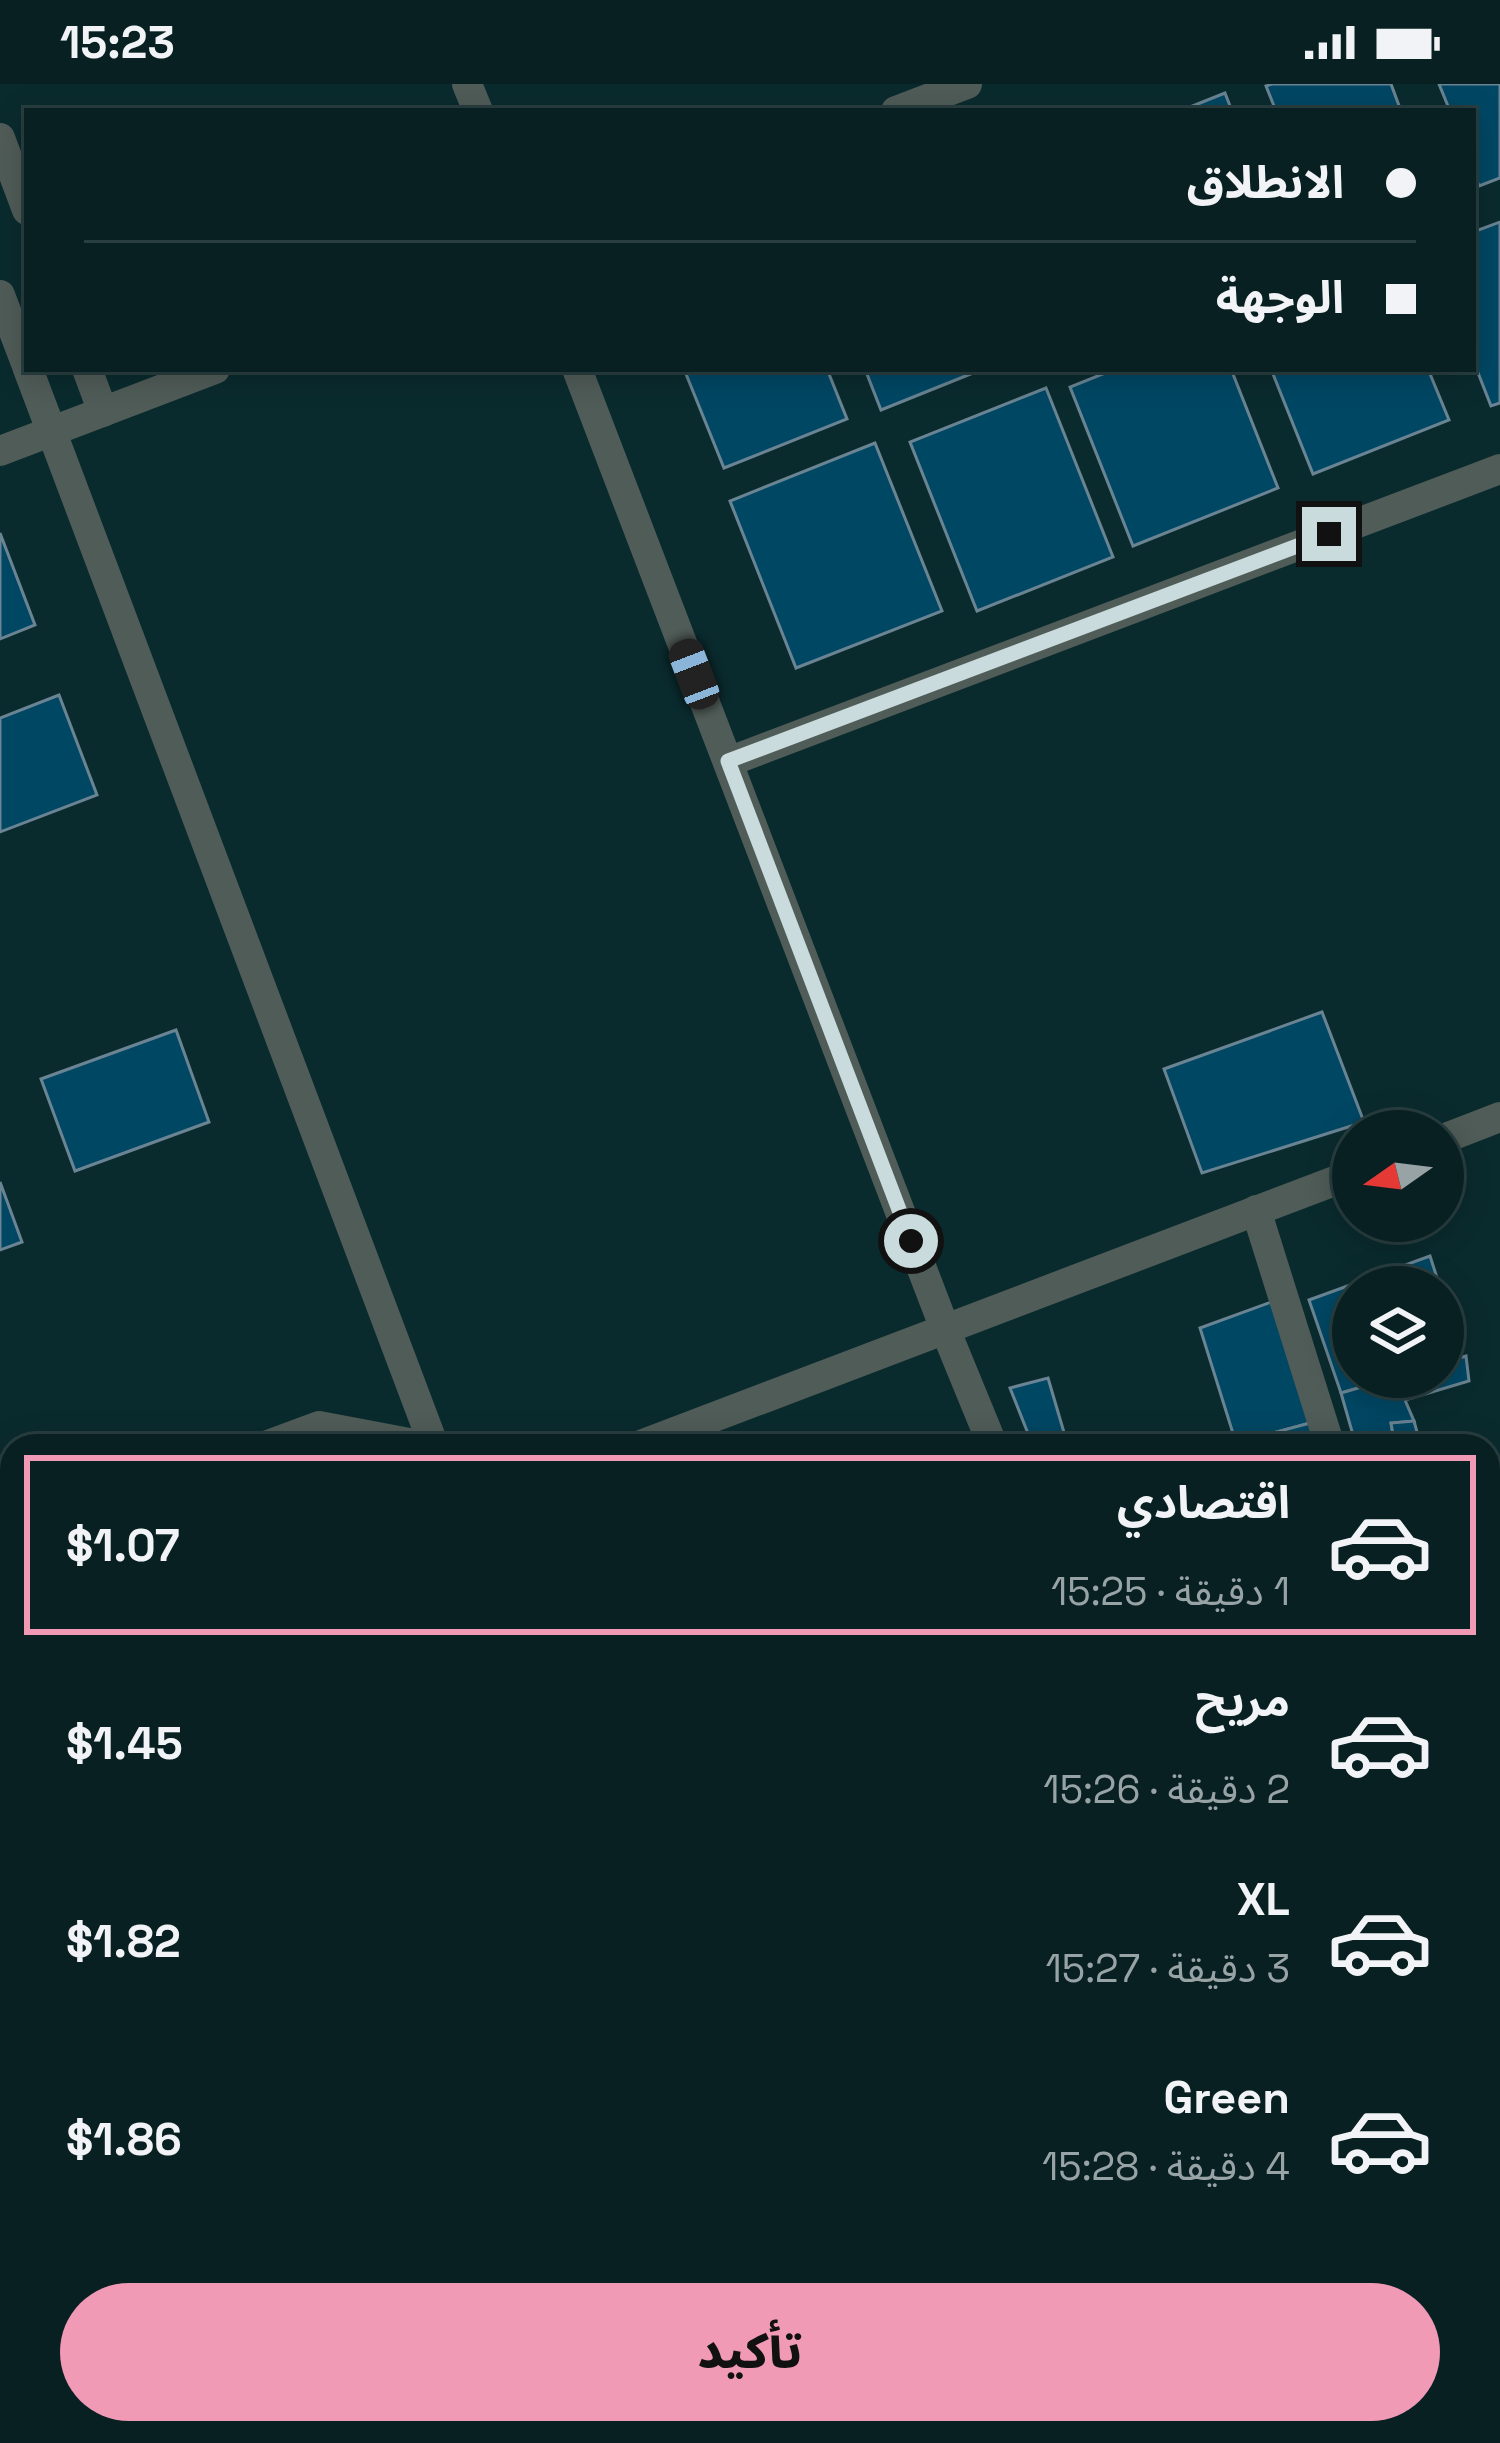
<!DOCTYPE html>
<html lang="ar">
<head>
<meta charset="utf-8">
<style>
  :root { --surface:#082022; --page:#11282a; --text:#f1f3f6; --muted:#98a3a5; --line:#293e40; --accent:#f09ab6 }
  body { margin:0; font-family:"Space Grotesk","Noto Sans Arabic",sans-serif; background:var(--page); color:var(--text); direction:rtl; height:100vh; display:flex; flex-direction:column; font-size:45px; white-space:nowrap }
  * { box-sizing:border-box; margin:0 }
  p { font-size:39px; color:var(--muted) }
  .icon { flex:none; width:66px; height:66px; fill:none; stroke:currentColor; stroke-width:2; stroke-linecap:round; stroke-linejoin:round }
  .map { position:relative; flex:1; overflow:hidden; direction:ltr }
  .panel { position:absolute; left:0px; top:1350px; width:1500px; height:1011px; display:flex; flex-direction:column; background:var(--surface); border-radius:36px 36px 0 0; box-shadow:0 6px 30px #0003,0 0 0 3px var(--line); direction:rtl }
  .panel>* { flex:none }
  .top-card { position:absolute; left:24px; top:24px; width:1452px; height:264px; border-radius:0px; box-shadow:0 6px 30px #0003,0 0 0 3px var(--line); direction:rtl; display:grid; align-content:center; height:264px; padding:0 60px; background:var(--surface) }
  .needle { width:78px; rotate:256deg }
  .buttons { position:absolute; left:1332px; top:1026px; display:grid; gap:24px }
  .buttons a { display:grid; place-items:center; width:132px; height:132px; border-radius:50%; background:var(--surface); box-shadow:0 6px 30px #0003,0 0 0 3px var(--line); font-size:60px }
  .end { position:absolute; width:54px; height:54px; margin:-27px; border:15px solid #c9dbdc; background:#111; box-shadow:0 0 0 6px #111 }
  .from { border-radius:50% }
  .car { position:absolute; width:36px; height:72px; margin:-36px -18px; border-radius:15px; box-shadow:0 0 9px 3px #0007; background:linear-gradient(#222 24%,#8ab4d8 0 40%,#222 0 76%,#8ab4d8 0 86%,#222 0) }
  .top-card b { display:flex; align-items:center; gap:42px; height:114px; font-size:45px }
  .top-card b+b { border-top:3px solid var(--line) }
  .top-card i { width:30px; height:30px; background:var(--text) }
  ul { padding:21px 0 0; list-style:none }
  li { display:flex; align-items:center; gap:36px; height:180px; margin:0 24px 18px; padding:0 36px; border:6px solid transparent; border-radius:0px }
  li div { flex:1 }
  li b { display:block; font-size:45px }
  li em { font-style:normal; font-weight:800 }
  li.on { border-color:var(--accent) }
  li>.icon { width:108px; height:108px; stroke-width:1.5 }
  .action { display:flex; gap:24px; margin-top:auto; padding:24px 60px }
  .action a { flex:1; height:138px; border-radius:72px; background:var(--accent); color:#111; font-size:48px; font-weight:800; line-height:138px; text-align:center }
  .status { display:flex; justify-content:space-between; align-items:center; height:84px; padding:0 60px; background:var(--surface); direction:ltr }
  .status svg { height:33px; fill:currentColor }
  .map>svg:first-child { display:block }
  .building { fill:#004764; stroke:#6a8493; stroke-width:3 }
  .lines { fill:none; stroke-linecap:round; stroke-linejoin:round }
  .lane { stroke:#505c58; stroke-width:21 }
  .street { stroke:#505c58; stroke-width:30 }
  .route { stroke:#c9dbdc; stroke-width:15 }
</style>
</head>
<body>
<div class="status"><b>15:23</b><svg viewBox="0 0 49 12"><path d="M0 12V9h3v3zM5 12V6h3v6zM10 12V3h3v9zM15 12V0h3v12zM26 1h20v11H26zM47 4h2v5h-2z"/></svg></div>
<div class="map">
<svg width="1500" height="2359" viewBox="0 0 1500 2359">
  <rect width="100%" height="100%" fill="#0a2b2e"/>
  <g class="building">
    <polygon points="1272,0 1391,0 1401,27 1276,27 1266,2"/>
    <polygon points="1439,0 1500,0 1500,94 1479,102 1473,86 1473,27 1450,27"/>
    <polygon points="1225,9 1232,27 1180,27"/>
    <polygon points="1500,138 1500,319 1491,322 1473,276 1473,148"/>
    <polygon points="684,285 827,285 847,335 724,384"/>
    <polygon points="865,285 983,285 881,326"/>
    <polygon points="1115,285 1231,285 1278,404 1133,462 1070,303"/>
    <polygon points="1271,285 1428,285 1449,336 1313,390"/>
    <polygon points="1046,304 1113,473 977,527 910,358"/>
    <polygon points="875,359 942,527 796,584 730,417"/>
    <polygon points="0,449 35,541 0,555"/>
    <polygon points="59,611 97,711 0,748 0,634"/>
    <polygon points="1322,928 1364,1038 1202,1089 1164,985"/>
    <polygon points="176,946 209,1038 75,1087 41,995"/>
    <polygon points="0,1098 22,1158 0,1166"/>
    <polygon points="1430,1172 1440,1203 1353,1203 1353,1293 1396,1293 1341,1309 1309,1216"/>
    <polygon points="1443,1213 1462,1273 1443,1279"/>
    <polygon points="1274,1217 1310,1339 1236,1359 1200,1244"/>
    <polygon points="1466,1272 1469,1297 1405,1316 1414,1337 1391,1339 1393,1350 1355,1358 1341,1309 1396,1293 1443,1293 1443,1279"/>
    <polygon points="1048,1294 1068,1362 1033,1362 1010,1304"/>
    <polygon points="1414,1337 1420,1359 1435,1355 1437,1362 1395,1362 1391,1339"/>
    <polygon points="1310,1339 1316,1362 1227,1362 1236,1359"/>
    <polygon points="1491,1581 1500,1615 1500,1691 1488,1695 1488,1582"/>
    <polygon points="1500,1691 1500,1756 1488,1718 1488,1695"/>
    <polygon points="810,2349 906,2349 908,2359 813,2359"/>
    <polygon points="919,2349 964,2349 966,2359 922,2359"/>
  </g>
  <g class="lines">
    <polyline class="lane" points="0,2200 12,2196"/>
    <g class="street">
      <polyline points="467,0 478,27"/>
      <polyline points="896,27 967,0"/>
      <polyline points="0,54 27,126"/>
      <polyline points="0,211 27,282"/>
      <polyline points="28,285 434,1362"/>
      <polyline points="87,285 103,328"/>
      <polyline points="577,285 945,1245 993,1362"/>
      <polyline points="0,367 215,285"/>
      <polyline points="728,678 1500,385"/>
      <polyline points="1443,1055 1500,1033"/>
      <polyline points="1256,1126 1330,1362"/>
      <polyline points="265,1362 319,1342 425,1362"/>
      <polyline points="638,1362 1353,1090"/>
      <polyline points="0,1462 12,1457"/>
      <polyline points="1488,1570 1500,1565"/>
      <polyline points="1488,1871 1500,1909"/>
      <polyline points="1488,1993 1500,1989"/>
      <polyline points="1488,2225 1500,2221"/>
      <polyline points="691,2356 711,2349"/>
      <polyline points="284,2359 315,2349"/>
      <polyline points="1083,2359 1111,2349"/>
    </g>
  </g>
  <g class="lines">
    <polyline class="route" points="911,1157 728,677 1329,450"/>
  </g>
</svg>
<div class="buttons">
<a><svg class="needle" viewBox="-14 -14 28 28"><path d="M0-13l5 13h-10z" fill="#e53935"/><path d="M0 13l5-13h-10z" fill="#98a3a5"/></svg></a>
<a><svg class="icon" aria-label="layers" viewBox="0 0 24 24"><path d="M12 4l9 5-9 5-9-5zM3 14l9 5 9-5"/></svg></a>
</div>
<i class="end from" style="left:911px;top:1157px"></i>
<i class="end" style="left:1329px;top:450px"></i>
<i class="car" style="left:694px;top:590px;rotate:339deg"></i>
<div class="top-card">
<b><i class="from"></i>الانطلاق</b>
<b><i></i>الوجهة</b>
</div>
<section class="panel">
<ul>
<li class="on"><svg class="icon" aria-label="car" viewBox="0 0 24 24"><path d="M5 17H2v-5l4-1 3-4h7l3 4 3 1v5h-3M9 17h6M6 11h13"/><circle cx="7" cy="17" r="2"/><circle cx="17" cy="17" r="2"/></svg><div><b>اقتصادي</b><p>1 دقيقة · 15:25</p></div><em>$1.07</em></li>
<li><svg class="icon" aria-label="car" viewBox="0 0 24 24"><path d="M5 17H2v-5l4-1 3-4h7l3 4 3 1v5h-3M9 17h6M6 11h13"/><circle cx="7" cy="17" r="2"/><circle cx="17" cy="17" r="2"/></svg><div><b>مريح</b><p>2 دقيقة · 15:26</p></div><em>$1.45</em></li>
<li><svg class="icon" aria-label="car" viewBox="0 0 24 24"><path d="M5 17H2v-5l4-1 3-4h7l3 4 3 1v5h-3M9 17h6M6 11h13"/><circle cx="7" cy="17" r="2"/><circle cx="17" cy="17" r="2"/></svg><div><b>XL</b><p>3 دقيقة · 15:27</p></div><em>$1.82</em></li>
<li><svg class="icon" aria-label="car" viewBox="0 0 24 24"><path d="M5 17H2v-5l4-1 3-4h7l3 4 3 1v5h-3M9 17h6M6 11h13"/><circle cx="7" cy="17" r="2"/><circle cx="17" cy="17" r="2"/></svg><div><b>Green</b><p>4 دقيقة · 15:28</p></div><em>$1.86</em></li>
</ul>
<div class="action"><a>تأكيد</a></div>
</section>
</div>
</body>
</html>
